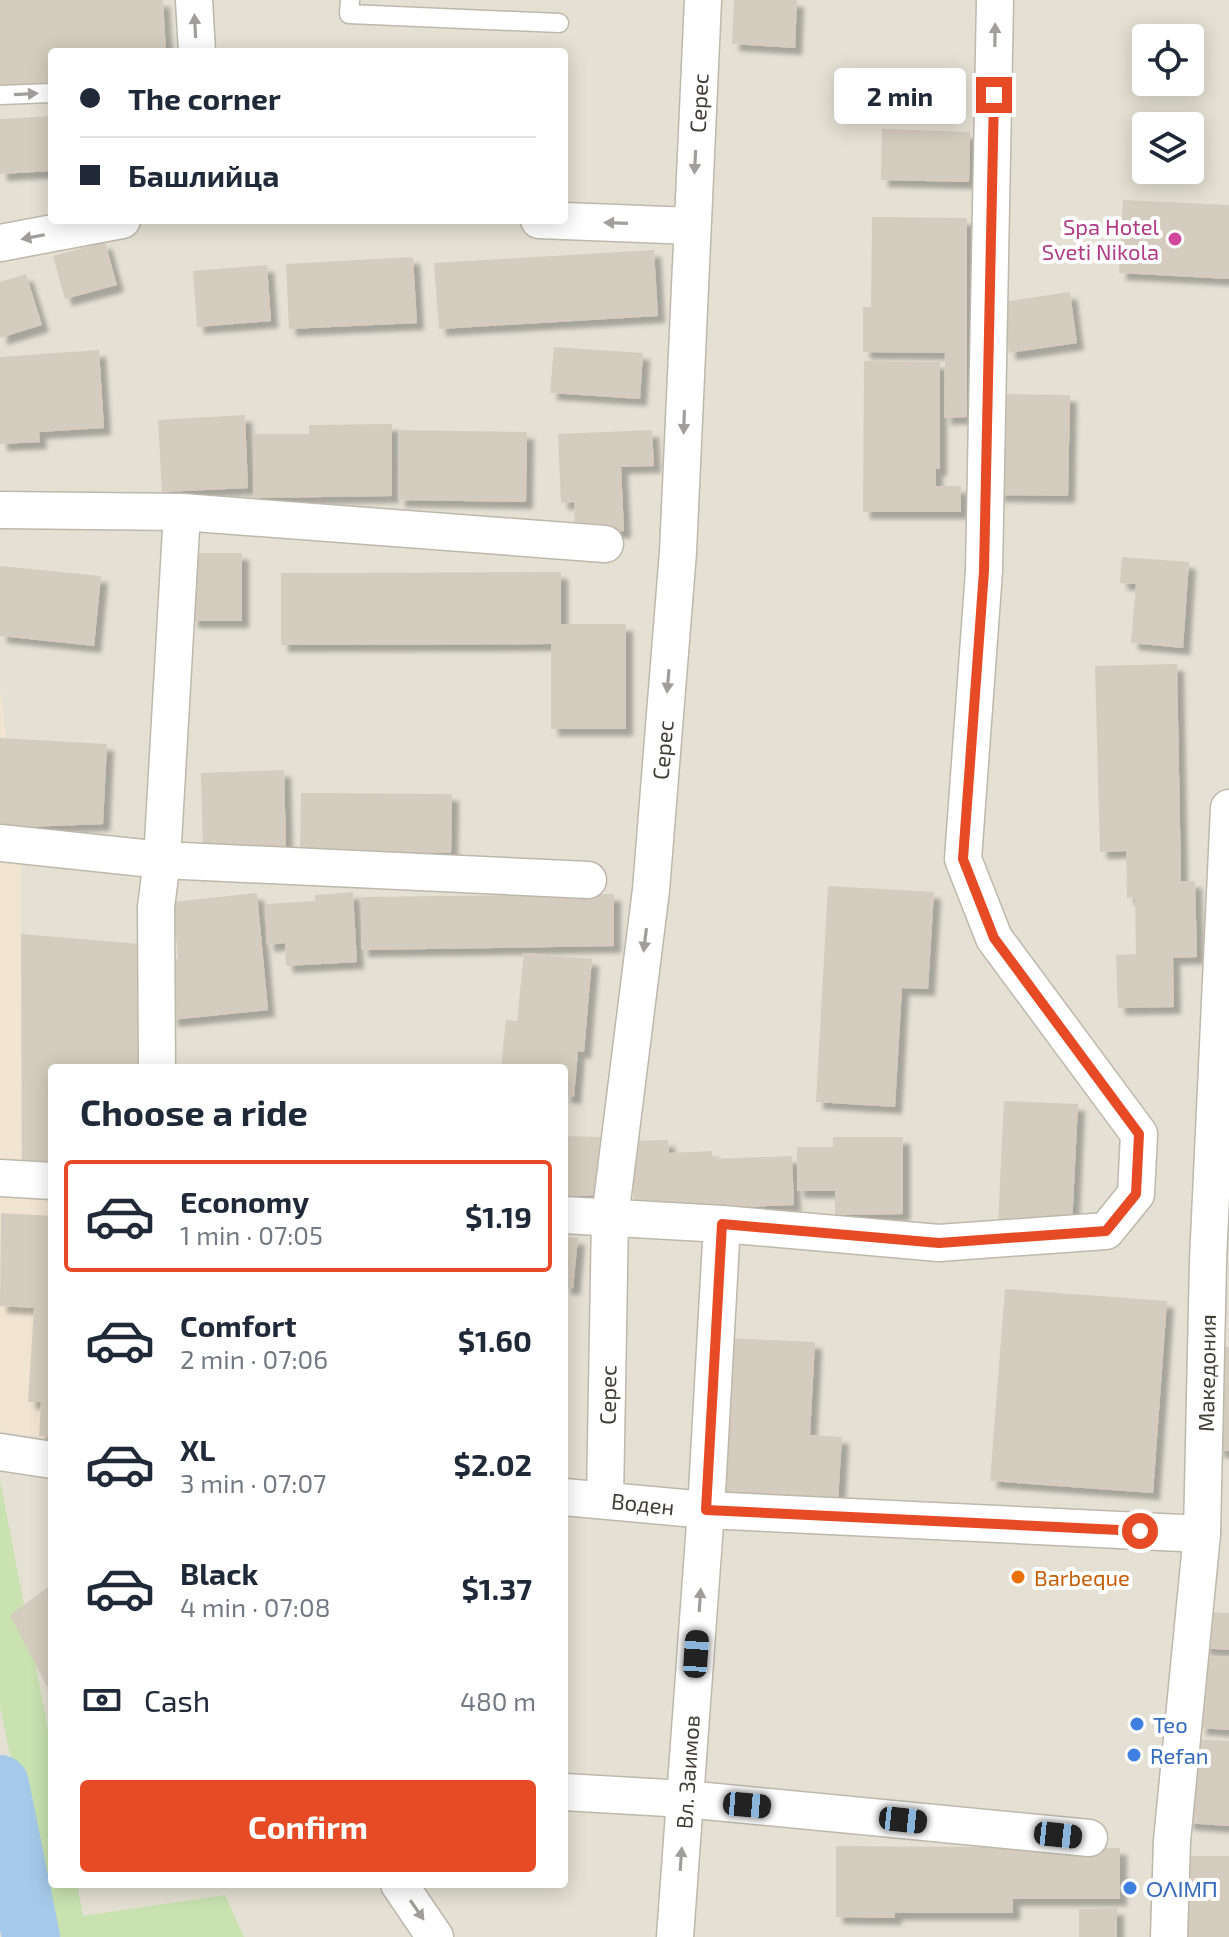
<!DOCTYPE html>
<html lang="en">
<head>
<meta charset="utf-8">
<style>
  :root { --surface:#fff; --page:#f6f6f7; --text:#1f2937; --muted:#747a83; --line:#e0e1e3; --accent:#e74b25 }
  body { margin:0; font-family:"Exo 2",sans-serif; background:var(--page); color:var(--text); height:100vh; display:flex; flex-direction:column; font-size:30px; white-space:nowrap }
  * { box-sizing:border-box; margin:0 }
  p { font-size:26px; color:var(--muted) }
  .icon { flex:none; width:44px; height:44px; fill:none; stroke:currentColor; stroke-width:2; stroke-linecap:round; stroke-linejoin:round }
  .map { position:relative; flex:1; overflow:hidden }
  .side { position:absolute; left:48px; top:1064px; width:520px; height:824px; display:flex; flex-direction:column; background:var(--surface); border-radius:8px; box-shadow:0 4px 20px #0003 }
  .side>* { flex:none }
  .guide { position:absolute; left:48px; top:48px; width:520px; height:176px; border-radius:8px; box-shadow:0 4px 20px #0003; display:grid; align-content:center; height:176px; padding:0 32px; background:var(--surface) }
  .fabs { position:absolute; left:1132px; top:24px; display:grid; gap:16px }
  .fabs a { display:grid; place-items:center; width:72px; height:72px; border-radius:8px; background:var(--surface); box-shadow:0 4px 20px #0003; font-size:40px }
  .end { position:absolute; width:36px; height:36px; margin:-18px; border:10px solid #e74b25; background:#fff; box-shadow:0 0 0 4px #fff }
  .from { border-radius:50% }
  .bubble { position:absolute; height:56px; border-radius:8px; background:var(--surface); box-shadow:0 4px 20px #0003; font-size:26px; font-weight:700; line-height:56px; text-align:center }
  .car { position:absolute; width:24px; height:48px; margin:-24px -12px; border-radius:10px; box-shadow:0 0 6px 2px #0007; background:linear-gradient(#222 24%,#8ab4d8 0 40%,#222 0 76%,#8ab4d8 0 86%,#222 0) }
  .guide b { display:flex; align-items:center; gap:28px; height:76px; font-size:30px }
  .guide b+b { border-top:2px solid var(--line) }
  .guide i { width:20px; height:20px; background:var(--text) }
  ul { padding:0; list-style:none }
  li { display:flex; align-items:center; gap:24px; height:112px; margin:0 16px 12px; padding:0 16px; border:4px solid transparent; border-radius:8px }
  li div { flex:1 }
  li b { display:block; font-size:30px }
  li em { font-style:normal; font-weight:700 }
  li.on { border-color:var(--accent) }
  li>.icon { width:72px; height:72px; stroke-width:1.5 }
  h2 { padding:0 32px; font-size:36px; line-height:96px }
  .pay { display:flex; align-items:center; gap:20px; height:88px; padding:0 32px; font-size:30px }
  .pay p { margin-inline-start:auto }
  .cta { display:flex; gap:16px; margin-top:auto; padding:16px 32px }
  .cta a { flex:1; height:92px; border-radius:8px; background:var(--accent); color:#fff; font-size:32px; font-weight:700; line-height:92px; text-align:center }
  .map>svg:first-child { display:block }
  .residential { fill:#e4e0d3; fill-rule:evenodd }
  .commercial { fill:#f1e5d1 }
  .green { fill:#c9e2b0 }
  .lines { fill:none; stroke-linecap:round; stroke-linejoin:round }
  .river { stroke:#a5cae9; stroke-width:58 }
  .building { fill:#d4ccbe; filter:url(#shadow) }
  .lane-casing { stroke:#beb8ab; stroke-width:21 }
  .street-casing { stroke:#beb8ab; stroke-width:39 }
  .lane { stroke:#fff; stroke-width:18 }
  .street { stroke:#fff; stroke-width:36 }
  .oneway { fill:#a09e9a }
  .route { stroke:#e74b25; stroke-width:10 }
  .hotel-dot { fill:#d1479c; stroke:#fff; stroke-width:3 }
  .food-dot { fill:#e8710a; stroke:#fff; stroke-width:3 }
  .shop-dot { fill:#3f7fe0; stroke:#fff; stroke-width:3 }
  .labels { text-anchor:middle; dominant-baseline:central; stroke-width:8; stroke-linejoin:round; paint-order:stroke }
  .street-label { font-size:22px; fill:#423e35; stroke:#fff }
  .hotel-label { font-size:22px; fill:#b23c85; stroke:#fff; text-anchor:end }
  .food-label { font-size:22px; fill:#c56008; stroke:#fff; text-anchor:start }
  .shop-label { font-size:22px; fill:#366cbe; stroke:#fff; text-anchor:start }
</style>
</head>
<body>
<div class="map">
<svg width="1229" height="1937" viewBox="0 0 1229 1937">
  <defs>
    <filter id="shadow"><feDropShadow dx="7" dy="7" stdDeviation="2" flood-color="#0004"/></filter>
  </defs>
  <rect width="100%" height="100%" fill="#f1eee5"/>
  <path class="residential" d="M0 0H1229V1937H0ZM1146 38H1190V82H1146ZM52 52H564V220H52ZM1146 126H1190V170H1146ZM52 1068H564V1884H52Z"/>
  <polygon class="commercial" points="0,688 21,850 21,1190 52,1193 52,1439 0,1431"/>
  <polygon class="green" points="0,1480 52,1750 52,1884 77,1884 83,1916 225,1895 244,1937 48,1937 0,1706"/>
  <g class="lines">
    <polyline class="river" points="0,1784 31,1937"/>
  </g>
  <g class="building">
    <polygon points="0,0 163,0 166,52 52,52 52,83 0,86"/>
    <polygon points="734,0 797,0 795,48 732,44"/>
    <polygon points="52,116 52,171 0,174 0,119"/>
    <polygon points="882,129 970,132 969,182 881,180"/>
    <polygon points="1123,200 1229,205 1229,279 1119,273"/>
    <polygon points="872,217 967,218 967,417 944,418 945,353 863,352 863,307 871,307"/>
    <polygon points="105,242 117,285 65,299 53,256"/>
    <polygon points="654,250 658,316 439,329 434,263"/>
    <polygon points="413,257 417,323 289,329 286,264"/>
    <polygon points="267,265 271,321 197,327 193,271"/>
    <polygon points="26,274 42,325 0,338 0,282"/>
    <polygon points="1070,292 1077,343 1009,353 1002,302"/>
    <polygon points="554,347 643,353 640,399 550,393"/>
    <polygon points="99,350 104,428 39,432 40,442 0,444 0,357"/>
    <polygon points="864,361 940,362 940,469 936,469 936,486 961,486 961,512 863,512"/>
    <polygon points="998,394 1070,395 1068,496 997,495"/>
    <polygon points="245,415 248,488 162,492 158,420"/>
    <polygon points="392,424 392,496 253,498 253,434 309,434 309,425"/>
    <polygon points="399,430 527,432 526,502 398,500"/>
    <polygon points="652,430 654,466 621,467 624,531 575,533 574,502 561,503 558,434"/>
    <polygon points="190,553 242,553 242,621 191,621"/>
    <polygon points="1122,557 1189,562 1183,648 1131,643 1136,584 1120,583"/>
    <polygon points="0,566 101,576 94,646 0,636"/>
    <polygon points="561,572 561,624 626,624 626,729 551,729 551,644 281,645 281,573"/>
    <polygon points="1177,664 1181,881 1195,881 1197,957 1173,958 1174,1007 1118,1008 1116,955 1136,954 1135,897 1127,898 1126,851 1100,852 1095,666"/>
    <polygon points="0,738 107,744 103,824 0,828"/>
    <polygon points="284,770 286,847 203,850 201,773"/>
    <polygon points="301,793 452,794 451,853 300,851"/>
    <polygon points="828,886 934,892 928,989 902,988 895,1107 816,1102"/>
    <polygon points="353,892 357,962 286,966 285,943 267,945 265,904 315,901 315,895"/>
    <polygon points="257,893 268,1010 171,1020 165,960 178,959 173,902"/>
    <polygon points="614,894 614,946 361,950 361,897"/>
    <polygon points="21,934 140,944 138,1068 52,1068 52,1162 22,1161"/>
    <polygon points="524,953 592,959 584,1052 578,1051 574,1097 564,1096 564,1068 501,1068 506,1020 517,1021"/>
    <polygon points="1004,1101 1078,1104 1072,1226 998,1223"/>
    <polygon points="564,1136 604,1137 604,1196 564,1196"/>
    <polygon points="833,1137 903,1137 903,1214 835,1215 835,1191 797,1191 797,1147 833,1147"/>
    <polygon points="668,1140 669,1153 712,1151 712,1159 792,1156 794,1205 634,1211 632,1141"/>
    <polygon points="1,1213 52,1216 52,1437 39,1436 41,1402 28,1402 34,1308 0,1306"/>
    <polygon points="564,1237 578,1238 573,1288 564,1287"/>
    <polygon points="1005,1289 1167,1301 1153,1493 990,1481"/>
    <polygon points="722,1338 815,1342 810,1435 842,1437 838,1501 713,1494"/>
    <polygon points="1218,1347 1229,1347 1229,1451 1217,1451"/>
    <polygon points="52,1584 52,1696 10,1615"/>
    <polygon points="1205,1612 1229,1613 1229,1650 1202,1648"/>
    <polygon points="1204,1656 1229,1657 1229,1730 1199,1728"/>
    <polygon points="1191,1739 1229,1741 1229,1826 1186,1823"/>
    <polygon points="836,1846 1120,1848 1120,1899 1013,1899 1013,1913 895,1913 895,1918 836,1917"/>
    <rect x="1181" y="1856" width="48" height="81"/>
    <polygon points="1117,1908 1117,1937 1079,1937 1079,1909"/>
  </g>
  <g class="lines">
    <g class="lane-casing">
      <g id="lane">
        <polyline points="350,0 349,14 559,23"/>
        <polyline points="0,95 52,93"/>
      </g>
    </g>
    <g class="street-casing">
      <g id="street">
        <polyline points="194,0 197,52"/>
        <polyline points="539,220 692,226"/>
        <polyline points="0,243 122,220"/>
        <polyline points="0,510 182,512 605,544"/>
        <polyline points="0,843 162,860 588,880"/>
        <polyline points="157,1068 156,907 162,860 182,512"/>
        <polyline points="0,1178 52,1181"/>
        <polyline points="564,1215 722,1224 939,1243 1106,1231 1136,1194 1139,1134 994,938 963,859 984,571 995,0"/>
        <polyline points="0,1452 52,1460"/>
        <polyline points="564,1497 706,1510 1202,1534"/>
        <polyline points="605,1499 610,1218 651,890 678,552 703,0"/>
        <polyline points="564,1792 685,1799 1089,1838"/>
        <polyline points="399,1884 435,1937"/>
        <polyline points="675,1937 706,1510 722,1224"/>
        <polyline points="1169,1937 1172,1841 1202,1534 1208,1261 1229,808"/>
      </g>
    </g>
    <use href="#lane" class="lane"/>
    <use href="#street" class="street"/>
  </g>
  <defs><path id="oneway-solid" d="M-6-.8H1V-3.2L6.5 0L1 3.2V.8H-6Z" transform="scale(2)"/></defs>
  <g class="oneway">
    <use href="#oneway-solid" transform="translate(195 26) rotate(-93)"/>
    <use href="#oneway-solid" transform="translate(995 35) rotate(-89)"/>
    <use href="#oneway-solid" transform="translate(26 94) rotate(-3)"/>
    <use href="#oneway-solid" transform="translate(695 162) rotate(93)"/>
    <use href="#oneway-solid" transform="translate(616 223) rotate(-178)"/>
    <use href="#oneway-solid" transform="translate(33 237) rotate(169)"/>
    <use href="#oneway-solid" transform="translate(684 422) rotate(92)"/>
    <use href="#oneway-solid" transform="translate(668 681) rotate(95)"/>
    <use href="#oneway-solid" transform="translate(645 940) rotate(97)"/>
    <use href="#oneway-solid" transform="translate(700 1600) rotate(-86)"/>
    <use href="#oneway-solid" transform="translate(681 1859) rotate(-86)"/>
    <use href="#oneway-solid" transform="translate(417 1910) rotate(55)"/>
  </g>
  <g class="lines">
    <polyline class="route" points="994,95 984,571 963,859 994,938 1139,1134 1136,1194 1106,1231 939,1243 722,1224 706,1510 1140,1531"/>
  </g>
  <circle class="hotel-dot" cx="1175" cy="239" r="8"/>
  <circle class="food-dot" cx="1018" cy="1577" r="8"/>
  <g class="shop-dot">
    <circle cx="1137" cy="1724" r="8"/>
    <circle cx="1134" cy="1755" r="8"/>
    <circle cx="1130" cy="1888" r="8"/>
  </g>
  <g class="labels">
    <g class="street-label">
      <text transform="translate(698 103) rotate(-87)">Серес</text>
      <text transform="translate(662 750) rotate(-85)">Серес</text>
      <text transform="translate(1206 1373) rotate(-89)">Македония</text>
      <text transform="translate(607 1395) rotate(-89)">Серес</text>
      <text transform="translate(643 1503) rotate(6)">Воден</text>
      <text transform="translate(687 1772) rotate(-86)">Вл. Заимов</text>
    </g>
    <g class="hotel-label">
      <text x="1159" y="226">Spa Hotel<tspan x="1159" dy="25">Sveti Nikola</tspan></text>
    </g>
    <g class="food-label">
      <text x="1034" y="1577">Barbeque</text>
    </g>
    <g class="shop-label">
      <text x="1153" y="1724">Тео</text>
      <text x="1150" y="1755">Refan</text>
      <text x="1146" y="1888">ΟΛΙΜΠ</text>
    </g>
  </g>
</svg>
<div class="fabs">
<a><svg class="icon" aria-label="locate" viewBox="0 0 24 24"><circle cx="12" cy="12" r="6"/><path d="M12 2v4M12 18v4M2 12h4M18 12h4"/></svg></a>
<a><svg class="icon" aria-label="layers" viewBox="0 0 24 24"><path d="M12 4l9 5-9 5-9-5zM3 14l9 5 9-5"/></svg></a>
</div>
<i class="end from" style="left:1140px;top:1531px"></i>
<i class="end" style="left:994px;top:95px"></i>
<div class="bubble" style="left:834px;top:68px;width:132px">2 min</div>
<i class="car" style="left:696px;top:1654px;rotate:4deg"></i>
<i class="car" style="left:747px;top:1805px;rotate:95deg"></i>
<i class="car" style="left:903px;top:1820px;rotate:96deg"></i>
<i class="car" style="left:1058px;top:1835px;rotate:96deg"></i>
<div class="guide">
<b><i class="from"></i>The corner</b>
<b><i></i>Башлийца</b>
</div>
<section class="side">
<h2>Choose a ride</h2>
<ul>
<li class="on"><svg class="icon" aria-label="car" viewBox="0 0 24 24"><path d="M5 17H2v-5l4-1 3-4h7l3 4 3 1v5h-3M9 17h6M6 11h13"/><circle cx="7" cy="17" r="2"/><circle cx="17" cy="17" r="2"/></svg><div><b>Economy</b><p>1 min · 07:05</p></div><em>$1.19</em></li>
<li><svg class="icon" aria-label="car" viewBox="0 0 24 24"><path d="M5 17H2v-5l4-1 3-4h7l3 4 3 1v5h-3M9 17h6M6 11h13"/><circle cx="7" cy="17" r="2"/><circle cx="17" cy="17" r="2"/></svg><div><b>Comfort</b><p>2 min · 07:06</p></div><em>$1.60</em></li>
<li><svg class="icon" aria-label="car" viewBox="0 0 24 24"><path d="M5 17H2v-5l4-1 3-4h7l3 4 3 1v5h-3M9 17h6M6 11h13"/><circle cx="7" cy="17" r="2"/><circle cx="17" cy="17" r="2"/></svg><div><b>XL</b><p>3 min · 07:07</p></div><em>$2.02</em></li>
<li><svg class="icon" aria-label="car" viewBox="0 0 24 24"><path d="M5 17H2v-5l4-1 3-4h7l3 4 3 1v5h-3M9 17h6M6 11h13"/><circle cx="7" cy="17" r="2"/><circle cx="17" cy="17" r="2"/></svg><div><b>Black</b><p>4 min · 07:08</p></div><em>$1.37</em></li>
</ul>
<div class="pay"><svg class="icon" aria-label="cash" viewBox="0 0 24 24"><path d="M3 7h18v10H3z"/><circle cx="12" cy="12" r="2"/></svg>Cash<p>480 m</p></div>
<div class="cta"><a>Confirm</a></div>
</section>
</div>
</body>
</html>
